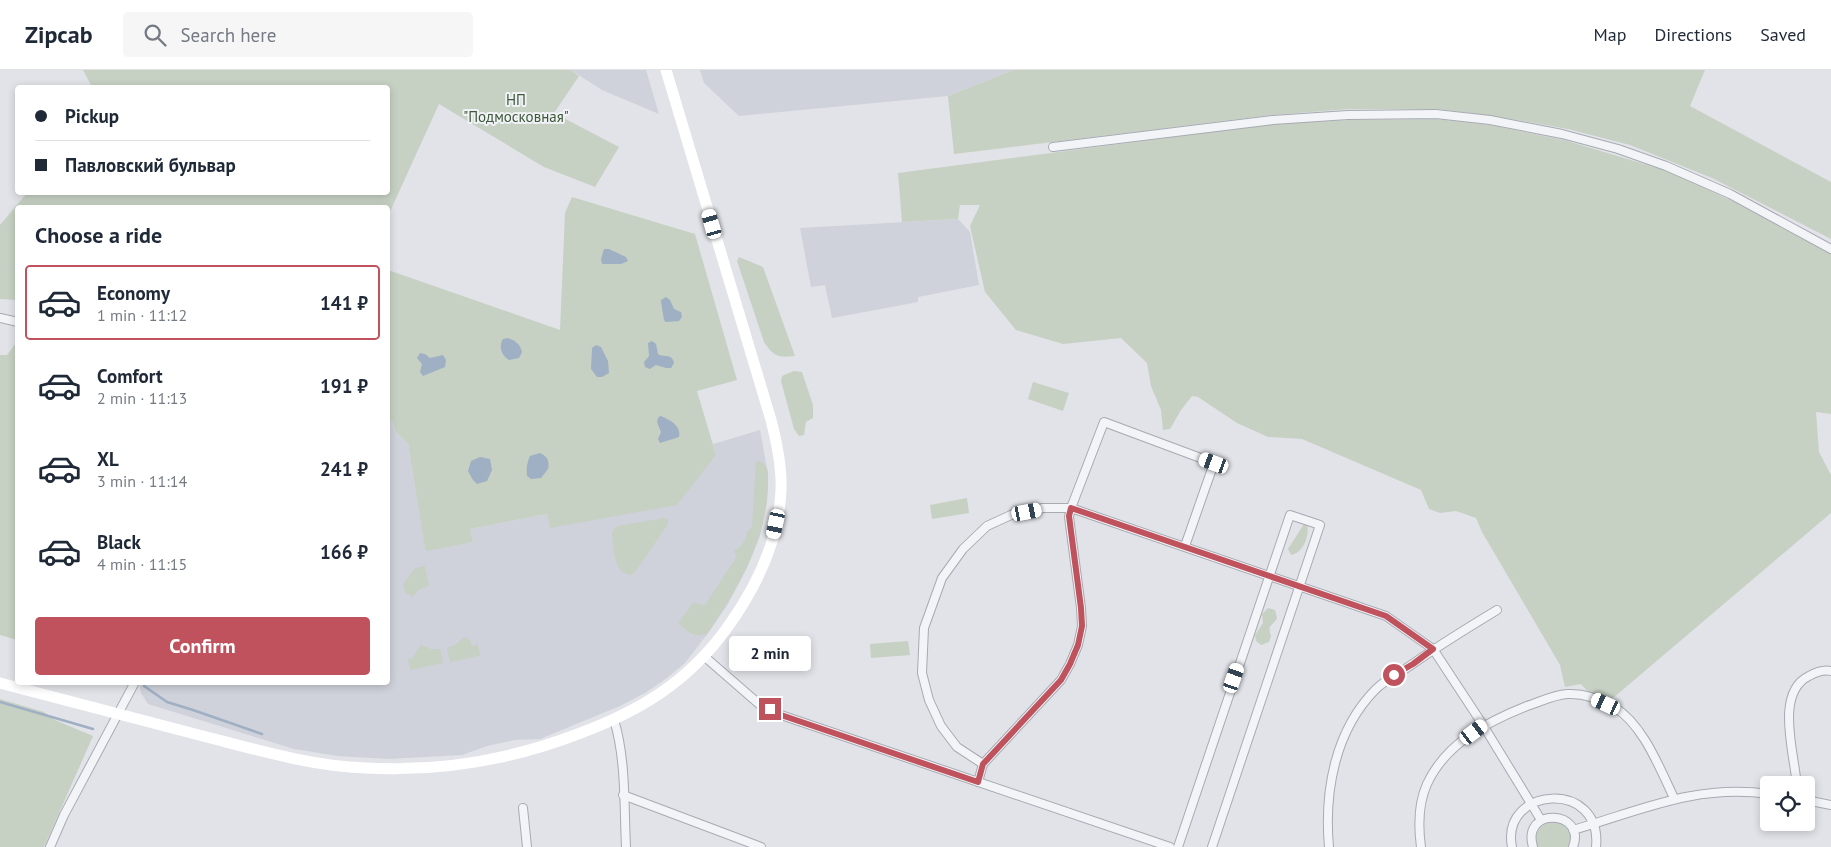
<!DOCTYPE html>
<html lang="en">
<head>
<meta charset="utf-8">
<style>
  :root { --surface:#fff; --page:#f6f6f7; --text:#1f2937; --muted:#747a83; --line:#e0e1e3; --accent:#c0525d }
  body { margin:0; font-family:"PT Sans",sans-serif; background:var(--page); color:var(--text); height:100vh; display:flex; flex-direction:column; font-size:19px; white-space:nowrap }
  * { box-sizing:border-box; margin:0 }
  p { font-size:16px; color:var(--muted) }
  .icon { flex:none; width:28px; height:28px; fill:none; stroke:currentColor; stroke-width:2; stroke-linecap:round; stroke-linejoin:round }
  .map { position:relative; flex:1; overflow:hidden }
  .drawer { position:absolute; left:15px; top:135px; width:375px; height:480px; display:flex; flex-direction:column; background:var(--surface); border-radius:5px; box-shadow:0 2px 8px #0003 }
  .drawer>* { flex:none }
  .hud { position:absolute; left:15px; top:15px; width:375px; height:110px; border-radius:5px; box-shadow:0 2px 8px #0003; display:grid; align-content:center; height:110px; padding:0 20px; background:var(--surface) }
  .fabs { position:absolute; left:1760px; top:706px; display:grid; gap:10px }
  .fabs a { display:grid; place-items:center; width:55px; height:55px; border-radius:5px; background:var(--surface); box-shadow:0 2px 8px #0003; font-size:25px }
  .end { position:absolute; width:22px; height:22px; margin:-11px; border:6px solid #c0525d; background:#fff; box-shadow:0 0 0 2px #fff }
  .from { border-radius:50% }
  .bubble { position:absolute; height:35px; border-radius:5px; background:var(--surface); box-shadow:0 2px 8px #0003; font-size:16px; font-weight:600; line-height:35px; text-align:center }
  .car { position:absolute; width:15px; height:30px; margin:-15px -8px; border-radius:6px; box-shadow:0 0 4px 1px #0007; background:linear-gradient(#fff 24%,#345 0 40%,#fff 0 76%,#345 0 86%,#fff 0) }
  .hud b { display:flex; align-items:center; gap:18px; height:48px; font-size:19px }
  .hud b+b { border-top:1px solid var(--line) }
  .hud i { width:12px; height:12px; background:var(--text) }
  ul { padding:0; list-style:none }
  li { display:flex; align-items:center; gap:15px; height:75px; margin:0 10px 8px; padding:0 10px; border:2px solid transparent; border-radius:5px }
  li div { flex:1 }
  li b { display:block; font-size:19px }
  li em { font-style:normal; font-weight:600 }
  li.active { border-color:var(--accent) }
  li>.icon { width:45px; height:45px; stroke-width:1.5 }
  h2 { padding:0 20px; font-size:22px; line-height:60px }
  .button { display:flex; gap:10px; margin-top:auto; padding:10px 20px }
  .button a { flex:1; height:58px; border-radius:5px; background:var(--accent); color:#fff; font-size:20px; font-weight:600; line-height:58px; text-align:center }
  header { display:flex; align-items:center; gap:30px; box-sizing:border-box; height:70px; padding:0 25px; background:var(--surface); border-bottom:1px solid var(--line) }
  header strong { font-size:24px }
  nav { display:flex; gap:28px; margin-inline-start:auto; font-size:18px }
  .search { width:350px; height:45px; background:var(--page); display:flex; align-items:center; gap:12px; box-sizing:border-box; padding:0 18px; border-radius:5px; color:var(--muted); font-size:19px }
  .map>svg:first-child { display:block }
  .built { fill:#cfd2da }
  .green { fill:#c6d1c3 }
  .water { fill:#9fafc4 }
  .lines { fill:none; stroke-linecap:round; stroke-linejoin:round }
  .stream { stroke:#9fafc4; stroke-width:2.5 }
  .minor-casing { stroke:#a7aab2; stroke-width:10 }
  .minor { stroke:#f3f4f7; stroke-width:8 }
  .secondary { stroke:#fff; stroke-width:11 }
  .route { stroke:#c0525d; stroke-width:6 }
  .labels { text-anchor:middle; dominant-baseline:central; stroke-width:4; stroke-linejoin:round; paint-order:stroke }
  .park-label { font-size:15px; fill:#3e583a; stroke:#f0f2f6 }
</style>
</head>
<body>
<header>
<strong>Zipcab</strong>
<div class="search"><svg class="icon" aria-label="search" viewBox="0 0 24 24"><circle cx="10" cy="10" r="6"/><path d="M15 15l6 6"/></svg>Search here</div>
<nav><a>Map</a><a>Directions</a><a>Saved</a></nav>
</header>
<div class="map">
<svg width="1831" height="777" viewBox="0 0 1831 777">
  <rect width="100%" height="100%" fill="#e1e3e8"/>
  <g class="built">
    <polygon points="571,0 646,0 659,44 602,20"/>
    <polygon points="700,0 1013,0 948,26 739,46 704,13"/>
    <polygon points="958,149 970,162 979,215 918,227 918,232 832,248 825,215 811,217 800,158"/>
    <polygon points="393,351 395,361 408,374 425,478 473,472 470,459 547,444 550,457 708,394 716,385 713,374 760,360 768,404 767,431 760,466 747,498 728,534 709,562 685,593 667,608 645,623 620,636 540,669 515,670 487,676 462,685 388,689 338,686 294,679 148,634 141,623 140,616 141,612 388,612 388,352"/>
  </g>
  <g class="green">
    <polygon points="83,0 571,0 579,6 554,43 619,77 595,117 544,97 439,34 388,146 388,138 18,138 17,230 0,229 0,155 27,123 388,122 388,18 92,17"/>
    <polygon points="1013,0 1705,0 1690,36 1831,112 1831,169 1712,108 1630,75 1568,59 1488,45 1436,39 1349,39 1273,45 954,84 948,26"/>
    <polygon points="1436,49 1490,55 1564,70 1671,102 1734,132 1831,184 1831,344 1816,342 1819,382 1831,405 1831,443 1613,628 1604,631 1590,624 1581,614 1565,617 1560,595 1482,462 1476,448 1456,441 1440,443 1429,439 1421,420 1302,369 1268,367 1237,353 1198,327 1192,326 1181,340 1170,359 1163,360 1161,340 1151,316 1147,293 1121,268 1063,274 1016,260 985,222 970,156 980,135 960,135 958,149 902,152 898,103 1274,54 1350,50"/>
    <polygon points="572,127 695,164 737,310 697,321 716,385 677,435 550,458 547,444 470,459 473,472 427,481 425,479 408,374 395,361 393,351 388,352 388,200 560,260 565,143"/>
    <path d="M739 187 763 197 795 286C778 288 773 286 764 272L737 191Z"/>
    <polygon points="16,273 18,274 17,570 0,565 0,285 7,285"/>
    <polygon points="794,301 802,302 813,335 813,348 806,352 804,365 799,366 794,359 781,311 782,306"/>
    <polygon points="1033,312 1069,323 1063,341 1028,329"/>
    <path d="M756 391C770 393 768 403 768 415 767 471 737 519 707 564 693 568 688 562 678 553L693 533 705 535 737 486 734 481C742 476 746 470 747 462L752 457Z"/>
    <polygon points="967,428 969,443 932,449 930,435"/>
    <path d="M664 448 668 449V454L635 502 631 505C613 504 614 477 612 464L613 460 618 456Z"/>
    <path d="M1304 454H1307C1310 466 1303 483 1291 485L1288 479Z"/>
    <polygon points="425,496 429,516 419,520 412,527 405,522 403,514 415,498"/>
    <path d="M1268 538 1275 540 1277 548C1272 558 1267 553 1271 566L1269 572 1261 575 1256 571 1255 565 1263 553 1262 544Z"/>
    <polygon points="464,567 471,571 472,576 478,574 480,586 450,592 447,578 455,575"/>
    <polygon points="908,571 910,585 871,588 870,574"/>
    <polygon points="421,575 431,579 440,579 443,593 410,600 408,589 412,588"/>
    <polygon points="0,629 44,642 55,650 93,666 44,777 0,777"/>
    <path d="M1555 751C1568 755 1573 765 1569 777H1537C1532 761 1541 753 1555 751Z"/>
  </g>
  <g class="water">
    <polygon points="604,179 609,179 626,187 628,191 621,194 602,194 601,189"/>
    <polygon points="666,227 670,230 674,239 681,242 682,247 679,251 666,252 664,250 661,232 661,230"/>
    <path d="M508 268C516 271 520 274 522 282L519 288 509 290C502 286 498 277 503 269Z"/>
    <path d="M652 271 656 274 658 284C665 288 672 283 674 293L671 298H666L656 295 650 299 645 297 644 292 649 286 648 273Z"/>
    <polygon points="596,275 601,277 608,291 609,303 602,307 597,307 591,299 592,278"/>
    <polygon points="420,283 425,284 430,288 443,285 446,290 445,297 423,306 420,302 422,294 417,288"/>
    <path d="M660 346C670 349 682 357 679 367L660 373 658 369 661 362 657 352 658 348Z"/>
    <path d="M540 383C547 386 550 391 548 399L541 408 531 409 527 406C526 399 527 392 530 386Z"/>
    <polygon points="480,387 490,389 492,400 487,411 477,414 473,410 468,401 471,391"/>
  </g>
  <g class="lines">
    <g class="stream">
      <polyline points="144,616 167,632 193,640 262,664"/>
      <polyline points="0,632 93,659"/>
    </g>
    <g class="minor-casing">
      <g id="minor">
        <polyline points="1053,77 1273,50 1348,45 1436,44 1490,50 1562,64 1618,79 1666,96 1730,124 1831,179"/>
        <polyline points="0,248 18,252"/>
        <polyline points="705,587 759,634 781,645 1170,777"/>
        <path d="M614 650C626 688 624 736 626 777"/>
        <polyline points="983,694 957,677 941,656 929,630 922,603 924,558 942,508 963,479 987,456 1011,445 1043,438 1071,438 1386,546 1433,579 1483,655 1541,750"/>
        <polyline points="978,712 983,694 1061,610 1070,594 1078,575 1082,556 1081,538 1069,447 1071,438 1104,352 1214,393 1185,476"/>
        <path d="M1795 715 1796 708C1793 679 1776 622 1809 606 1816 602 1823 599 1831 601"/>
        <polyline points="623,725 761,777"/>
        <polyline points="1806,730 1831,735"/>
        <polyline points="523,738 527,777"/>
        <path d="M1573 760C1642 740 1695 714 1769 724"/>
        <polyline points="50,777 64,745 135,612"/>
        <polyline points="1178,777 1290,445 1320,455 1212,777"/>
        <path d="M1329 777C1324 721 1335 660 1376 619 1387 608 1402 602 1414 593 1441 574 1469 557 1497 540"/>
        <path d="M1421 777C1418 755 1418 734 1427 714 1446 673 1487 652 1527 636 1540 632 1553 625 1567 624 1583 623 1600 629 1614 637 1643 654 1660 699 1674 728"/>
        <path d="M1512 777C1500 716 1603 709 1596 777"/>
        <path d="M1533 777C1521 736 1587 740 1573 777"/>
      </g>
    </g>
    <use href="#minor" class="minor"/>
    <path class="secondary" d="M0 613C67 630 133 648 199 665 254 679 310 696 366 698 439 702 510 690 578 664 640 641 688 612 727 558 756 518 779 470 781 420 782 396 777 373 771 350L666 0"/>
  </g>
  <g class="lines">
    <polyline class="route" points="770,639 781,645 978,712 983,694 1061,610 1070,594 1078,575 1082,556 1081,538 1069,446 1071,438 1386,546 1433,579 1413,594 1394,605"/>
  </g>
  <g class="labels">
    <g class="park-label">
      <text x="516" y="29">НП<tspan x="516" dy="17">"Подмосковная"</tspan></text>
    </g>
  </g>
</svg>
<div class="fabs">
<a><svg class="icon" aria-label="locate" viewBox="0 0 24 24"><circle cx="12" cy="12" r="6"/><path d="M12 2v4M12 18v4M2 12h4M18 12h4"/></svg></a>
</div>
<i class="end from" style="left:1394px;top:605px"></i>
<i class="end" style="left:770px;top:639px"></i>
<div class="bubble" style="left:729px;top:566px;width:82px">2 min</div>
<i class="car" style="left:712px;top:154px;rotate:344deg"></i>
<i class="car" style="left:1214px;top:393px;rotate:290deg"></i>
<i class="car" style="left:1027px;top:442px;rotate:79deg"></i>
<i class="car" style="left:776px;top:454px;rotate:192deg"></i>
<i class="car" style="left:1234px;top:608px;rotate:19deg"></i>
<i class="car" style="left:1606px;top:634px;rotate:295deg"></i>
<i class="car" style="left:1474px;top:662px;rotate:53deg"></i>
<div class="hud">
<b><i class="from"></i>Pickup</b>
<b><i></i>Павловский бульвар</b>
</div>
<section class="drawer">
<h2>Choose a ride</h2>
<ul>
<li class="active"><svg class="icon" aria-label="car" viewBox="0 0 24 24"><path d="M5 17H2v-5l4-1 3-4h7l3 4 3 1v5h-3M9 17h6M6 11h13"/><circle cx="7" cy="17" r="2"/><circle cx="17" cy="17" r="2"/></svg><div><b>Economy</b><p>1 min · 11:12</p></div><em>141 ₽</em></li>
<li><svg class="icon" aria-label="car" viewBox="0 0 24 24"><path d="M5 17H2v-5l4-1 3-4h7l3 4 3 1v5h-3M9 17h6M6 11h13"/><circle cx="7" cy="17" r="2"/><circle cx="17" cy="17" r="2"/></svg><div><b>Comfort</b><p>2 min · 11:13</p></div><em>191 ₽</em></li>
<li><svg class="icon" aria-label="car" viewBox="0 0 24 24"><path d="M5 17H2v-5l4-1 3-4h7l3 4 3 1v5h-3M9 17h6M6 11h13"/><circle cx="7" cy="17" r="2"/><circle cx="17" cy="17" r="2"/></svg><div><b>XL</b><p>3 min · 11:14</p></div><em>241 ₽</em></li>
<li><svg class="icon" aria-label="car" viewBox="0 0 24 24"><path d="M5 17H2v-5l4-1 3-4h7l3 4 3 1v5h-3M9 17h6M6 11h13"/><circle cx="7" cy="17" r="2"/><circle cx="17" cy="17" r="2"/></svg><div><b>Black</b><p>4 min · 11:15</p></div><em>166 ₽</em></li>
</ul>
<div class="button"><a>Confirm</a></div>
</section>
</div>
</body>
</html>
